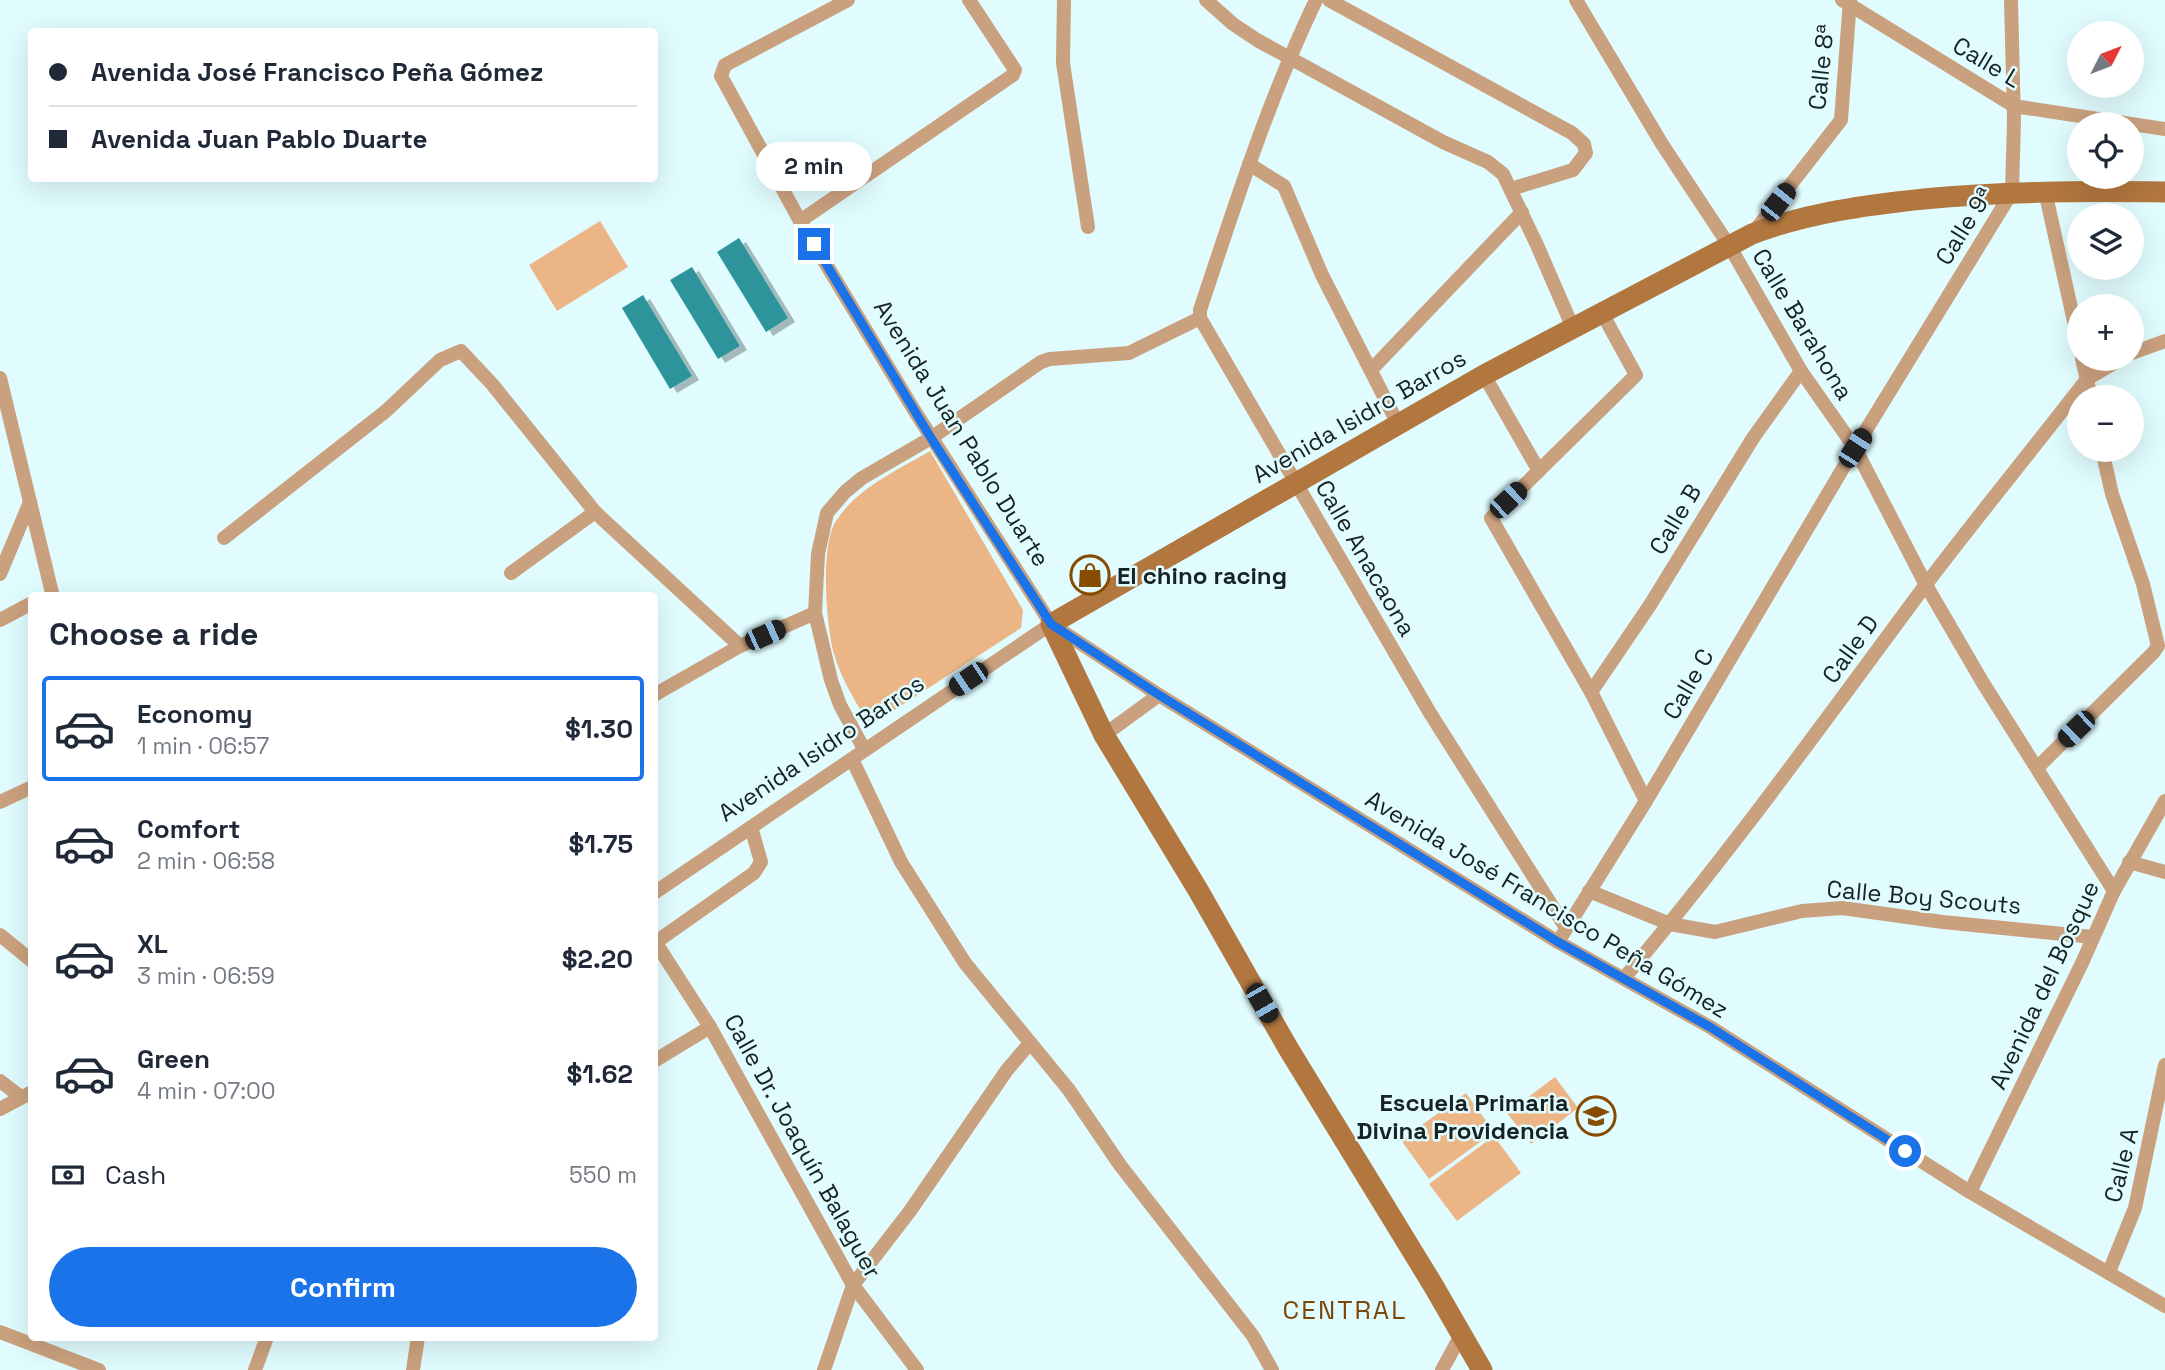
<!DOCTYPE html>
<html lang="en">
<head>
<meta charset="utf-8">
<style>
  :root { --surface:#fff; --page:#f6f6f7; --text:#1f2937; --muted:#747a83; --line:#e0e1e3; --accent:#1a73e8 }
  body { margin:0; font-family:"Space Grotesk",sans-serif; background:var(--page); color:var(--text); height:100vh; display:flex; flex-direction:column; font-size:26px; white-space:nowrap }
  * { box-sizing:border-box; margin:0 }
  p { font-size:23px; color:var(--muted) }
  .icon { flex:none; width:38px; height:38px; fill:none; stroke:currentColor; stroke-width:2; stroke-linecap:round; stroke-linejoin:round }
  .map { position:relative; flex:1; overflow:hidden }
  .panel { position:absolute; left:28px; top:592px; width:630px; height:749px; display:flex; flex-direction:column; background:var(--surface); border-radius:7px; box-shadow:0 7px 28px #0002 }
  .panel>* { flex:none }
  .guide { position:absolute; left:28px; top:28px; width:630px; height:154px; border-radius:7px; box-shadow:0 7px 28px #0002; display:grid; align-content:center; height:154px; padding:0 21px; background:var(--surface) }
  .needle { width:46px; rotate:48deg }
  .tools { position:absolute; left:2067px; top:21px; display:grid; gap:14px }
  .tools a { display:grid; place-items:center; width:77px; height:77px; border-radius:50%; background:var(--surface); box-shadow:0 7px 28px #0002; font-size:35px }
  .end { position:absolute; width:32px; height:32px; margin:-16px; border:9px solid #1a73e8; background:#fff; box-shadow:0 0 0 4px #fff }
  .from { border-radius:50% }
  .bubble { position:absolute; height:49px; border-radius:24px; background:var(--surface); box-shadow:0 7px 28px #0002; font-size:23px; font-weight:700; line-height:49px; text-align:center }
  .car { position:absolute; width:21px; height:42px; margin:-21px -10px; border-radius:9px; box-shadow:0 0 5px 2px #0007; background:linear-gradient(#222 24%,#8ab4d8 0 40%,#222 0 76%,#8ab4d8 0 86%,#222 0) }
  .guide b { display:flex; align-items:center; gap:24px; height:66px; font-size:26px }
  .guide b+b { border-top:2px solid var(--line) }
  .guide i { width:18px; height:18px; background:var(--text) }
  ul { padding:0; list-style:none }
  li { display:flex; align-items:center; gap:21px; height:105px; margin:0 14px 10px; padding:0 7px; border:4px solid transparent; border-radius:7px }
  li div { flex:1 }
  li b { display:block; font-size:26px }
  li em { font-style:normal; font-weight:700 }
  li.selected { border-color:var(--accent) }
  li>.icon { width:63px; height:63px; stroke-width:1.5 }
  h2 { padding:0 21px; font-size:32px; line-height:84px }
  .pay { display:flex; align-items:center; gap:18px; height:77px; padding:0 21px; font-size:26px }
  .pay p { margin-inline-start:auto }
  .action { display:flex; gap:14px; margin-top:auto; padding:14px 21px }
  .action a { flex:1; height:80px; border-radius:42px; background:var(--accent); color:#fff; font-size:28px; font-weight:700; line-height:80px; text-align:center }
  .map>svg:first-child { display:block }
  .green { fill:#ecb585 }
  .building { fill:#2d949c; filter:url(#shadow) }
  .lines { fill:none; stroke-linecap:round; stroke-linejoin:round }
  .street { stroke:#caa17e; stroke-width:14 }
  .secondary { stroke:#b2773f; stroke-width:21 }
  .route { stroke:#1a73e8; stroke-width:9 }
  .labels { text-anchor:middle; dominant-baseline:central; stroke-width:5; stroke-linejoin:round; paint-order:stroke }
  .street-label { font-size:24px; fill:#182222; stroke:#e0fcfe }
  .poi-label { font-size:24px; font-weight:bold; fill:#182222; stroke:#e0fcfe; text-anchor:start }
  .neighbourhood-label { font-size:26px; letter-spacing:2px; fill:#7c4708; stroke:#e0fcfe }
</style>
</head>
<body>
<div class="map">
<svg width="2165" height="1370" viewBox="0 0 2165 1370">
  <defs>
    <filter id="shadow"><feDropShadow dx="7" dy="4" stdDeviation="0" flood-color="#0004"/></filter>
  </defs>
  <rect width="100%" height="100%" fill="#e0fcfe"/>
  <g class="green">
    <polygon points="600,221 628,267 557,311 529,265"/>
    <path d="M930 451 1023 610 1021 628 870 726C857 704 841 679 834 654 826 626 820 545 836 521 857 488 898 470 930 451Z"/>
    <polygon points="1555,1077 1578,1108 1531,1144 1507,1113"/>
    <polygon points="1466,1093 1494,1132 1429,1179 1401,1140"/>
    <polygon points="1494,1136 1521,1173 1457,1221 1429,1184"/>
  </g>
  <g class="building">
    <polygon points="739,238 788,318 766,332 717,252"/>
    <polygon points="692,267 740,346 718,359 670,280"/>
    <polygon points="643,295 692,376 670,389 622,308"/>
  </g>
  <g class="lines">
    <g class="street">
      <polyline points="848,0 725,65 721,76 800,221 914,410 1051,624 1159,695 1558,942 1710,1027 1970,1192 2165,1306"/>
      <polyline points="1064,0 1063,63 1088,227"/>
      <polyline points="1206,0 1233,24 1257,40 1443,142 1488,162 1503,174 1537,245 1573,328"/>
      <path d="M1316 0C1268 100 1235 205 1200 310V318L1430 713 1566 928"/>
      <polyline points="1329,0 1572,133 1584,144 1586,153 1573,170 1511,189"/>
      <polyline points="1576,0 1662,144 1730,247 1801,371 1855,448 1926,585 1983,683 2114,891"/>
      <polyline points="1842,0 2014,106 2165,129"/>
      <polyline points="1249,164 1284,186 1322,275 1398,424"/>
      <polyline points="2045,191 2079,344"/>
      <polyline points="800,221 1013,75 1015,70 969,0"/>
      <polyline points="1753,233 1841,120 1850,0"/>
      <polyline points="1602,313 1636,375 1491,518 1591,692 1646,801"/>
      <polyline points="2132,353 2165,341"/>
      <polyline points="2082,359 2091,397"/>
      <polyline points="1371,370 1522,212"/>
      <polyline points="1484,375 1539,471"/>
      <polyline points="0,378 52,593"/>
      <polyline points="224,538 386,411 440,360 461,351 492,384 595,512 740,646"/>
      <polyline points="511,573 595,512"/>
      <polyline points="0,574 30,502"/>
      <polyline points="0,620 32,603"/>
      <polyline points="1591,692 1650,605 1753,438 1801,371"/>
      <polyline points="654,695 740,646 815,613"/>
      <polyline points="1104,735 1159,695"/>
      <polyline points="864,749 840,705 831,680 815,613 818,554 827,513 845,492 862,478 931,438 1041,362 1050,359 1129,353 1200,318"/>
      <polyline points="852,759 901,862 965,963 1069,1090 1120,1165 1253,1336 1272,1370"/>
      <polyline points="2038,767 2153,653 2158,646 2143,584 2112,494 2102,450"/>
      <polyline points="0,802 32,787"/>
      <polyline points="2129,862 2165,872"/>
      <polyline points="1589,891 1670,924 1715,932 1802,911 1842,908 1943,922 2093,937"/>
      <polyline points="654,893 1051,624"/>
      <polyline points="0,935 32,961"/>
      <polyline points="654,940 710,1027 853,1285 917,1370"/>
      <polyline points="656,942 754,873 761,862 751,827"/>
      <polyline points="1558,942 1646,801 1855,448 2012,192 2014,120 2011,0"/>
      <path d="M1625 977C1731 852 1826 719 1924 587 1977 517 2033 449 2087 379L2121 359"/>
      <polyline points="654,1061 710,1027"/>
      <polyline points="0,1081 21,1097"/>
      <polyline points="0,1109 32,1092"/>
      <polyline points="1970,1192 2082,963 2114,891 2165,801"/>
      <polyline points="2109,1272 2135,1208 2165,1065"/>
      <polyline points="0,1332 99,1370"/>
      <polyline points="255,1370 267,1337"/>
      <polyline points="413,1370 418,1337"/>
      <polyline points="824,1370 853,1285 910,1211 1007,1070 1030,1043"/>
      <polyline points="1442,1370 1461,1335"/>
    </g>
    <path class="secondary" d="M1482 1370 1433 1285 1288 1048 1198 890 1104 735 1051 624 1484 375 1752 234C1807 213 1866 205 1924 199 2005 191 2084 191 2165 192"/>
  </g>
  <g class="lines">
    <polyline class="route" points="814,244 931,438 1051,624 1159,695 1558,942 1710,1027 1905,1151"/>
  </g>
  <defs>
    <g id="shop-ring" transform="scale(2.0125)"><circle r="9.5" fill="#e0fcfe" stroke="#864c02" stroke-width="1.5"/><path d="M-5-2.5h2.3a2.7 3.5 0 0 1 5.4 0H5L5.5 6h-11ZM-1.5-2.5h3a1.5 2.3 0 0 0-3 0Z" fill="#864c02"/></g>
    <g id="school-ring" transform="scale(2.0125)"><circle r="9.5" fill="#e0fcfe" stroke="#864c02" stroke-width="1.5"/><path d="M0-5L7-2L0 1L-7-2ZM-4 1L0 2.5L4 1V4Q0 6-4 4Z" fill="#864c02"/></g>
  </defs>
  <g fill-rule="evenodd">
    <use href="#shop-ring" x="1090" y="575"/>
    <use href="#school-ring" x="1596" y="1116"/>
  </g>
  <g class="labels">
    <g class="street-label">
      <text transform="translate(1987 62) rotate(31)">Calle L</text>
      <text transform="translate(1821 67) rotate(-84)">Calle 8ª</text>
      <text transform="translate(1964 226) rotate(-58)">Calle 9ª</text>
      <text transform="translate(1803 324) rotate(59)">Calle Barahona</text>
      <text transform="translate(1359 416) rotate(-30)">Avenida Isidro Barros</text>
      <text transform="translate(962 433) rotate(58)">Avenida Juan Pablo Duarte</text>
      <text transform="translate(1675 519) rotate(-59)">Calle B</text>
      <text transform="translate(1366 558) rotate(60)">Calle Anacaona</text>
      <text transform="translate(1850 649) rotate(-54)">Calle D</text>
      <text transform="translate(1688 684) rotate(-60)">Calle C</text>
      <text transform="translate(821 748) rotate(-34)">Avenida Isidro Barros</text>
      <text transform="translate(1924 897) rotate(5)">Calle Boy Scouts</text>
      <text transform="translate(1547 904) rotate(31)">Avenida José Francisco Peña Gómez</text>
      <text transform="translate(2044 985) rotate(-65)">Avenida del Bosque</text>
      <text transform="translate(803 1146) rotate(61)">Calle Dr. Joaquín Balaguer</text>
      <text transform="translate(2121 1165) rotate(-76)">Calle A</text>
    </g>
    <g class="poi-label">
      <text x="1117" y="575">El chino racing</text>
      <text x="1569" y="1102" text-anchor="end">Escuela Primaria<tspan x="1569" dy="28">Divina Providencia</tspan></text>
    </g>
    <g class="neighbourhood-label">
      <text x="1345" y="1310">CENTRAL</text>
    </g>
  </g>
</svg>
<div class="tools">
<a><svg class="needle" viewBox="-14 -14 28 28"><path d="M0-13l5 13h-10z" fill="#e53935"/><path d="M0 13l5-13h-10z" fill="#747a83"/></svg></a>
<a><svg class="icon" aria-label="locate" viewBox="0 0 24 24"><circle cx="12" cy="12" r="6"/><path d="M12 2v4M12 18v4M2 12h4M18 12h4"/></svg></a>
<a><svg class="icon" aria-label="layers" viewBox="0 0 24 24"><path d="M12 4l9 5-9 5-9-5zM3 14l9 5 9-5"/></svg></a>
<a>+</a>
<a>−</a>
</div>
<i class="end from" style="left:1905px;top:1151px"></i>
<i class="end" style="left:814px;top:244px"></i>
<div class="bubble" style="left:756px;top:142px;width:116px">2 min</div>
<i class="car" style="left:1778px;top:202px;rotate:38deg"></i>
<i class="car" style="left:1855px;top:448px;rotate:33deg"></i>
<i class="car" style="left:1508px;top:500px;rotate:47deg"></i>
<i class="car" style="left:765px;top:635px;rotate:66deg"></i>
<i class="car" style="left:968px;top:679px;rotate:236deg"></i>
<i class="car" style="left:2076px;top:729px;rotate:226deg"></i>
<i class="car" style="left:1262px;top:1003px;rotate:150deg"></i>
<div class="guide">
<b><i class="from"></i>Avenida José Francisco Peña Gómez</b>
<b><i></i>Avenida Juan Pablo Duarte</b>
</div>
<section class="panel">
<h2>Choose a ride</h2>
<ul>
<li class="selected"><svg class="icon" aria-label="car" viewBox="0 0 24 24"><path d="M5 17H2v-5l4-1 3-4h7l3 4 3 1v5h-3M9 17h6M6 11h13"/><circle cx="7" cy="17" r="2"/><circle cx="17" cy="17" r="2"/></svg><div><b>Economy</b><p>1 min · 06:57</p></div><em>$1.30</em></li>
<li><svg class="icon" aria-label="car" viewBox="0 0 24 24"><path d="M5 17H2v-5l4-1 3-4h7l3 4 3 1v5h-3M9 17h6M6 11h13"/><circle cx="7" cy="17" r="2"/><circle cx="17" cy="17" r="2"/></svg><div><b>Comfort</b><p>2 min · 06:58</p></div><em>$1.75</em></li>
<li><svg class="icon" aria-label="car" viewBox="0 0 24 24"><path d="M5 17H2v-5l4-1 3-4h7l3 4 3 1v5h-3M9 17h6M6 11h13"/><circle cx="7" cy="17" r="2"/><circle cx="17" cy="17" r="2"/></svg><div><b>XL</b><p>3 min · 06:59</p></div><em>$2.20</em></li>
<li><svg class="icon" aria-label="car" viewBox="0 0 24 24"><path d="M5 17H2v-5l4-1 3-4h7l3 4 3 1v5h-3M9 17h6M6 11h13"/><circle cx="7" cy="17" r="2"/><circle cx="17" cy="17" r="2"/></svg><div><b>Green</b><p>4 min · 07:00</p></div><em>$1.62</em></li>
</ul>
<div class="pay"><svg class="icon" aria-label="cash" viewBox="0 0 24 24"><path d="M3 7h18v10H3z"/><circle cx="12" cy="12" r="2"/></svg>Cash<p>550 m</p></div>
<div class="action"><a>Confirm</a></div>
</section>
</div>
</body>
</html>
